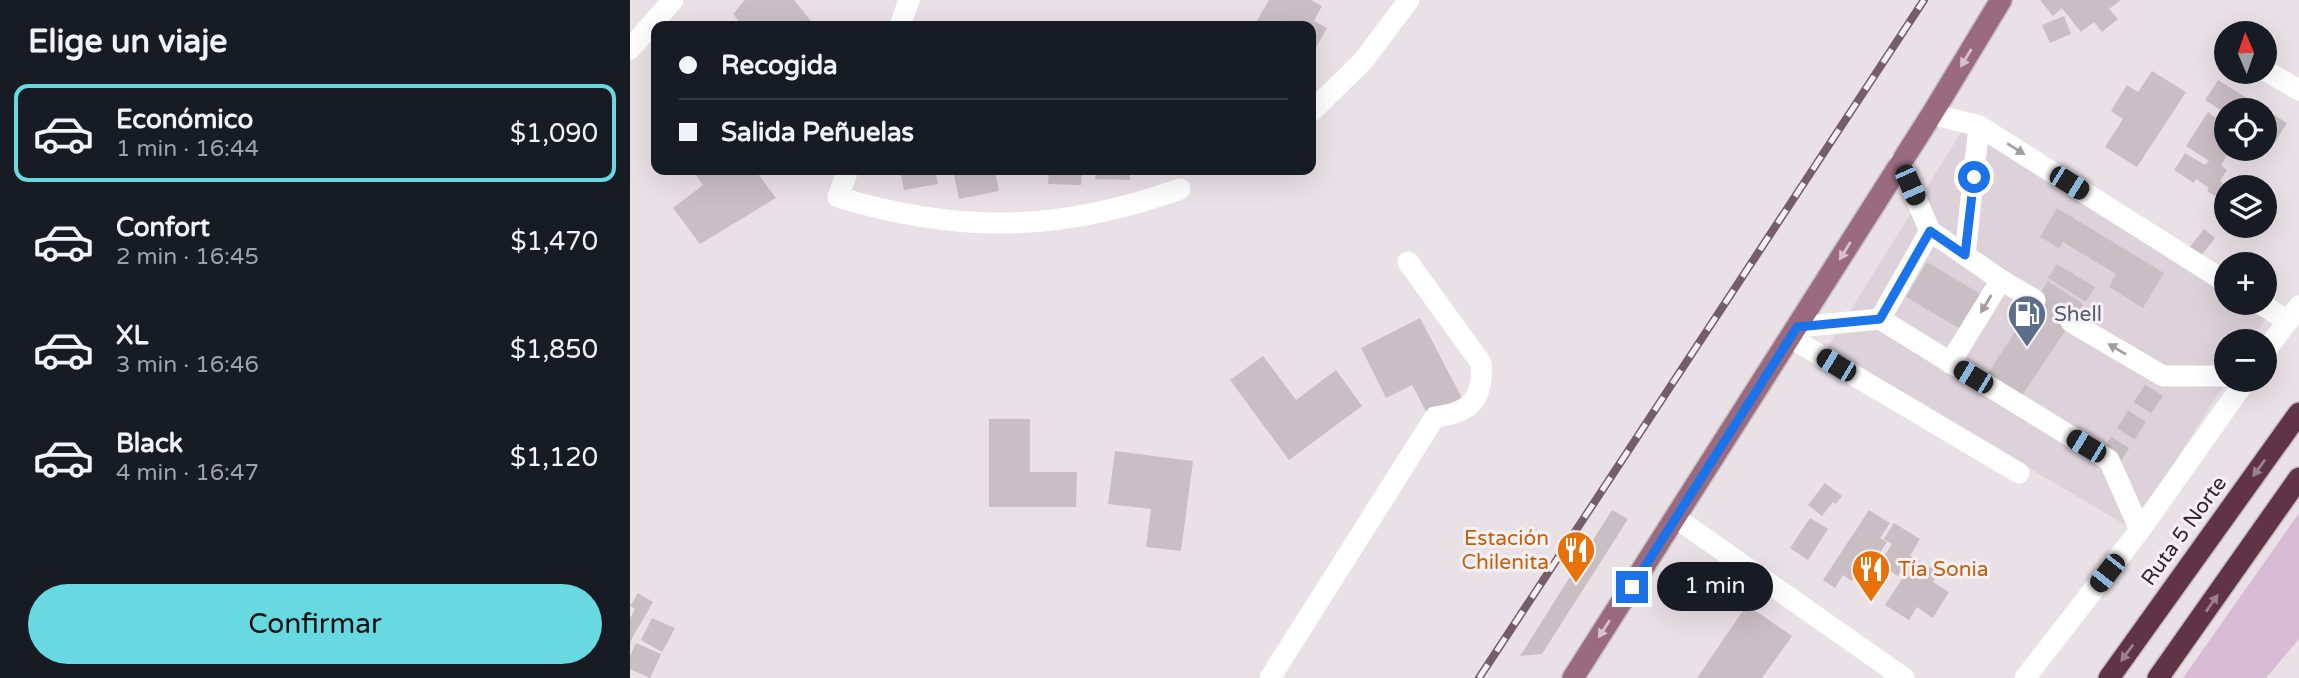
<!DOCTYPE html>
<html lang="es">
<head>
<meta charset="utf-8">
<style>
  :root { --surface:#171b24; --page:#20242c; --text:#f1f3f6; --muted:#9ea1a6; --line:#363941; --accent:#68d9e1 }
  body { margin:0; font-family:"Varela Round",sans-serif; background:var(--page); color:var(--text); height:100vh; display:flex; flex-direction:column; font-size:26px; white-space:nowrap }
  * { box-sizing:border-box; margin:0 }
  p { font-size:23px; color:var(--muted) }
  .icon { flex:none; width:38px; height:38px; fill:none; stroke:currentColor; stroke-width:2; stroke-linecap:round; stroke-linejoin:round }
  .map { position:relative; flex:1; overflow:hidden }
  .drawer { display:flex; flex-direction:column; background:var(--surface); width:630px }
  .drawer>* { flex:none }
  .hud { position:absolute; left:21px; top:21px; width:665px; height:154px; border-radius:14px; box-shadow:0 7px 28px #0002; display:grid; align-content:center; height:154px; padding:0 28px; background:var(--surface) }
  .needle { width:46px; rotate:358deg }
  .buttons { position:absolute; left:1584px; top:21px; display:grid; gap:14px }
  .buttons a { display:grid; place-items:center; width:63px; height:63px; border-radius:50%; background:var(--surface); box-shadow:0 7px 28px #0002; font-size:35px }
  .end { position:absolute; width:32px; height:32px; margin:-16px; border:9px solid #1a73e8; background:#fff; box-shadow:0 0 0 4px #fff }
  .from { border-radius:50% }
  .bubble { position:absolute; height:49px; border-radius:24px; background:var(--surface); box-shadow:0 7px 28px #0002; font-size:23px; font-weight:600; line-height:49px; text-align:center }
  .car { position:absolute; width:21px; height:42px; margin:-21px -10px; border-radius:9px; box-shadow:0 0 5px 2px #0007; background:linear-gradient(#222 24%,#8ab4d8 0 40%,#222 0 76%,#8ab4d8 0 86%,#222 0) }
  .hud b { display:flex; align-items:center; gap:24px; height:66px; font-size:26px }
  .hud b+b { border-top:2px solid var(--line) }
  .hud i { width:18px; height:18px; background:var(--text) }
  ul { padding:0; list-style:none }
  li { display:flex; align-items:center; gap:21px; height:98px; margin:0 14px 10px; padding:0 14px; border:4px solid transparent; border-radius:14px }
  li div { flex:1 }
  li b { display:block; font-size:26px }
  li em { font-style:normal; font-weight:600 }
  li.on { border-color:var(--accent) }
  li>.icon { width:63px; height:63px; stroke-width:1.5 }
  h2 { padding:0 28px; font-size:32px; line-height:84px }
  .action { display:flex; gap:14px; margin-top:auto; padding:14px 28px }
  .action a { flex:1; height:80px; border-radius:42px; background:var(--accent); color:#111; font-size:28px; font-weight:600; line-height:80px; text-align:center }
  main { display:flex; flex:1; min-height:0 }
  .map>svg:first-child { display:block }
  .built { fill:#ddd2d9 }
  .green { fill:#d8bcd6 }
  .building { fill:#cabec5 }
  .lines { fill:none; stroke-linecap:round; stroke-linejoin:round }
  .minor-tunnel { stroke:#c6bbc1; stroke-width:21; stroke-dasharray:21 10; stroke-linecap:butt }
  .major-casing { stroke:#c3bdc0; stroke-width:24 }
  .highway-casing { stroke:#c3bdc0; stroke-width:24 }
  .minor { stroke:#fff; stroke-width:21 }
  .major { stroke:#9a6b7f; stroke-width:21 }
  .highway { stroke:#603345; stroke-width:21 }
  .rail-casing { stroke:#745e68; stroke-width:8 }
  .rail { stroke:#f7f1f5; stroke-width:5; stroke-dasharray:16; stroke-linecap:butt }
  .oneway { fill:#d6c2cc }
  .oneway2 { fill:#a59ca0 }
  .oneway3 { fill:#9c7f8b }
  .route { stroke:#1a73e8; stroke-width:9 }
  .labels { text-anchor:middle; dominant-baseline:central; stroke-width:6; stroke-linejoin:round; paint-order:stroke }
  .service-label { font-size:21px; fill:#4e5e75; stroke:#f7f1f5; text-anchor:start }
  .street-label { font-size:21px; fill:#38232d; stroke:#f7f1f5 }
  .food-label { font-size:21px; fill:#c56008; stroke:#f7f1f5; text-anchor:end }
</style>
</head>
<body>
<main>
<section class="drawer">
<h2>Elige un viaje</h2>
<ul>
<li class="on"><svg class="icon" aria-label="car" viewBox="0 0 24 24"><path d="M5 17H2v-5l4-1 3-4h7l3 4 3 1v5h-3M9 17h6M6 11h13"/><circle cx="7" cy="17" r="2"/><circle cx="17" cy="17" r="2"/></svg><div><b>Económico</b><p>1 min · 16:44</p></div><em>$1,090</em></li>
<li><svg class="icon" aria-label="car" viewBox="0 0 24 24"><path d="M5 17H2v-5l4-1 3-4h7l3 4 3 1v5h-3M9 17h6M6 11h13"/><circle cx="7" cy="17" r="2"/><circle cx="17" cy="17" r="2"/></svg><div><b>Confort</b><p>2 min · 16:45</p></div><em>$1,470</em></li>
<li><svg class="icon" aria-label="car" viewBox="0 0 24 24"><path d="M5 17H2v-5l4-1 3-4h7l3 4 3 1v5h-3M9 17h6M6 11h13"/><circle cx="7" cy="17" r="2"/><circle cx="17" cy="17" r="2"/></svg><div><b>XL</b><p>3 min · 16:46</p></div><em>$1,850</em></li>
<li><svg class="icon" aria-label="car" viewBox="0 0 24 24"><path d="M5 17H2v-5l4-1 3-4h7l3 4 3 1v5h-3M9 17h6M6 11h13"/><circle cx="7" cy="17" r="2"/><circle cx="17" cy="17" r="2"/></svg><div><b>Black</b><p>4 min · 16:47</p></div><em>$1,120</em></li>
</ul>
<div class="action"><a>Confirmar</a></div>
</section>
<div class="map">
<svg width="1669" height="678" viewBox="0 0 1669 678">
  <rect width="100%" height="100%" fill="#eae1e6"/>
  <polygon class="built" points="1340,118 1596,276 1596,303 1634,303 1644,306 1621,341 1596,341 1597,380 1502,529 1197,348"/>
  <polygon class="green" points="1669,513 1669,639 1636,678 1553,678"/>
  <g class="building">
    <polygon points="115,0 164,0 185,26 113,26 103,14"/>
    <polygon points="639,0 681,0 692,6 684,21 697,28 681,56 681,26 624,26"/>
    <polygon points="1410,0 1491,0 1479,9 1488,19 1472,32 1464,22 1451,32 1432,8 1423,16"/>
    <polygon points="1434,16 1441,34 1420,43 1412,25"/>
    <polygon points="1522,71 1556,92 1507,167 1475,147 1493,119 1481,111 1497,85 1508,92"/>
    <polygon points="1588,80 1657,123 1644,144 1634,138 1634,110 1596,110 1596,114 1575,100"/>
    <polygon points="1578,112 1594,124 1596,122 1596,149 1601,149 1591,165 1597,170 1590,181 1593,183 1585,196 1577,191 1579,188 1566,179 1564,183 1544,170 1555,153 1575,165 1579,161 1556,146"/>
    <polygon points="62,170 125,170 146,198 70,244 43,208 73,185"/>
    <polygon points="270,170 305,170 308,184 274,190"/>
    <polygon points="323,170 365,170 369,191 329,199"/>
    <polygon points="419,170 452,170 451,185 418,184"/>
    <polygon points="466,170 500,170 500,180 465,179"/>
    <polygon points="1427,208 1534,273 1513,308 1479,287 1486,274 1433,242 1429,248 1410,237"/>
    <polygon points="1574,229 1585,238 1570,257 1559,248"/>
    <polygon points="1297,262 1352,295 1332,330 1276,297"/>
    <polygon points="1427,264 1465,287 1456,302 1418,278"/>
    <polygon points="1418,281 1453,304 1389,400 1355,378"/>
    <polygon points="790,318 832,398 798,415 782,385 756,398 731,348"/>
    <polygon points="633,356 666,400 706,370 732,406 659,460 600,380"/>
    <polygon points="359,419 400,419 400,472 447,472 446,507 359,507"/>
    <polygon points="485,451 563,461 551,551 516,547 521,509 478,504"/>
    <polygon points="1195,483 1212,496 1206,504 1203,502 1192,516 1178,505"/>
    <polygon points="982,510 998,519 912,654 890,656"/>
    <polygon points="1239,510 1260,523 1250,538 1257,542 1244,562 1249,565 1243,575 1231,567 1222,581 1213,575 1205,588 1193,580"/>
    <polygon points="1180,518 1198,529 1178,560 1160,548"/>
    <polygon points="1264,523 1290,539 1280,556 1309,572 1303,582 1319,592 1303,618 1287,607 1279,620 1255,605 1279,568 1274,566 1268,576 1249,564 1262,544 1254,539"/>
    <polygon points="8,593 23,602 0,642 0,618 5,609 0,606"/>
    <polygon points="1117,605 1162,636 1132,678 1067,678"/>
    <polygon points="22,618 45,628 32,652 11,640"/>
    <polygon points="6,643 31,654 20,678 0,669 0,656"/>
  </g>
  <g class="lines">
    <g class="minor-tunnel">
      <polyline points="1405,300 1441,322"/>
      <polyline points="1479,460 1533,376"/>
    </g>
    <g class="major-casing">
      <polyline id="major" points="943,678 1302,114 1371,0"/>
    </g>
    <g class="highway-casing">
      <g id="highway">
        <polyline points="1479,678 1669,413"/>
        <polyline points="1528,678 1669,478"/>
      </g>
    </g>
    <g class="minor">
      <polyline points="270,26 279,0"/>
      <polyline points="0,49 43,0"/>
      <polyline points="1634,70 1669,90"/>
      <polyline points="681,112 733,61 779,0"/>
      <polyline points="1302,114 1349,126 1596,282"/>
      <polyline points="1270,162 1300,231 1371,280"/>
      <path d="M218 170 208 197C330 234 430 232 550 189"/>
      <polyline points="1335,255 1349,126"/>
      <polyline points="1629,303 1658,321"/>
      <polyline points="1250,319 1479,460 1510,530"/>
      <polyline points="1441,322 1533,376 1596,376"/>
      <polyline points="1167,327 1250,319 1300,231"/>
      <polyline points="1161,338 1389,473"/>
      <polyline points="1634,353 1669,306"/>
      <polyline points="1320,363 1371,280 1405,300"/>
      <polyline points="1046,518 1274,678"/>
      <path d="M640 678 805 417C840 413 854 399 851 363L778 262"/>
      <polyline points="1395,678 1510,530 1616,380"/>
    </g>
    <use href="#major" class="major"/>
    <use href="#highway" class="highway"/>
    <g class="rail-casing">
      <polyline id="rail" points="849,678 1294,0"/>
    </g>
    <use href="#rail" class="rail"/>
  </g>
  <defs><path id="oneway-solid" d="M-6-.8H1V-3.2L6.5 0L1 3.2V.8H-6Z" transform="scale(1.75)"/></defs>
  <g class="oneway">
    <use href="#oneway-solid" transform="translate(1336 58) rotate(121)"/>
    <use href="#oneway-solid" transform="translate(1215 251) rotate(122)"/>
    <use href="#oneway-solid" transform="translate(974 629) rotate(123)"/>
  </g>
  <g class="oneway2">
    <use href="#oneway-solid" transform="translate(1386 149) rotate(32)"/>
    <use href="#oneway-solid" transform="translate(1356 304) rotate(121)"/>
    <use href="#oneway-solid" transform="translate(1487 349) rotate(-149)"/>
  </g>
  <g class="oneway3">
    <use href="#oneway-solid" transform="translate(1629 468) rotate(126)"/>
    <use href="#oneway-solid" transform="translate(1582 603) rotate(-55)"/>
    <use href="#oneway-solid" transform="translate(1497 653) rotate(126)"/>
  </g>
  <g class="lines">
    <polyline class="route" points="1002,587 1167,327 1250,319 1300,231 1335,255 1344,177"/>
  </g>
  <defs>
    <g id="fuel-pin" transform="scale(2.0125)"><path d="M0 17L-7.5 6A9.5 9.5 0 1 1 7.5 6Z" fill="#5c6f8a" stroke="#f7f1f5"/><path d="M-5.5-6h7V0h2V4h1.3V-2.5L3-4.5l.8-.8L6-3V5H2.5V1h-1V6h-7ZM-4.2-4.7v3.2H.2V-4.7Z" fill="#fff"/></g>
    <g id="restaurant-pin" transform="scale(2.0125)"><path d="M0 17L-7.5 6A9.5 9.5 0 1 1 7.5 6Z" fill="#e8710a" stroke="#f7f1f5"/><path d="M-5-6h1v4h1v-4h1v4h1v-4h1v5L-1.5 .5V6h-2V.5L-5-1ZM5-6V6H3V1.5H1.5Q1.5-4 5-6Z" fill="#fff"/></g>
  </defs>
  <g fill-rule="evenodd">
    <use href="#fuel-pin" x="1397" y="314"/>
    <use href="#restaurant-pin" x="946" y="550"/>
    <use href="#restaurant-pin" x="1241" y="569"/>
  </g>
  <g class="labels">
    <g class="service-label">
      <text x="1424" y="314">Shell</text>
    </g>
    <g class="street-label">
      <text transform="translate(1554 531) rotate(-54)">Ruta 5 Norte</text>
    </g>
    <g class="food-label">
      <text x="919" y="538">Estación<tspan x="919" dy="24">Chilenita</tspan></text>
      <text x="1268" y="569" text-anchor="start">Tía Sonia</text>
    </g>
  </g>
</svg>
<div class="buttons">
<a><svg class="needle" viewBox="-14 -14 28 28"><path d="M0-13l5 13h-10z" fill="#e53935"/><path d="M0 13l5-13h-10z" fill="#9ea1a6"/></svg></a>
<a><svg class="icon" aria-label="locate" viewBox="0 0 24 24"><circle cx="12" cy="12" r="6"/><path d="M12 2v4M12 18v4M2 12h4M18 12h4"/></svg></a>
<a><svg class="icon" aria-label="layers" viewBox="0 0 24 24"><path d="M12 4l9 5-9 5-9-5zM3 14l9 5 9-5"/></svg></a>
<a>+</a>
<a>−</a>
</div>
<i class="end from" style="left:1344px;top:177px"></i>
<i class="end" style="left:1002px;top:587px"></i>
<div class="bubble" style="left:1027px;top:562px;width:116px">1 min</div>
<i class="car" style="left:1439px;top:183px;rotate:122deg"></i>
<i class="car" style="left:1280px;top:185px;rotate:156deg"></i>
<i class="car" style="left:1206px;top:365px;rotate:301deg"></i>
<i class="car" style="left:1343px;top:377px;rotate:301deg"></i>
<i class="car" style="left:1456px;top:446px;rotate:301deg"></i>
<i class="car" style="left:1477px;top:573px;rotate:218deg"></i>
<div class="hud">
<b><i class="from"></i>Recogida</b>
<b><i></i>Salida Peñuelas</b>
</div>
</div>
</main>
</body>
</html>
